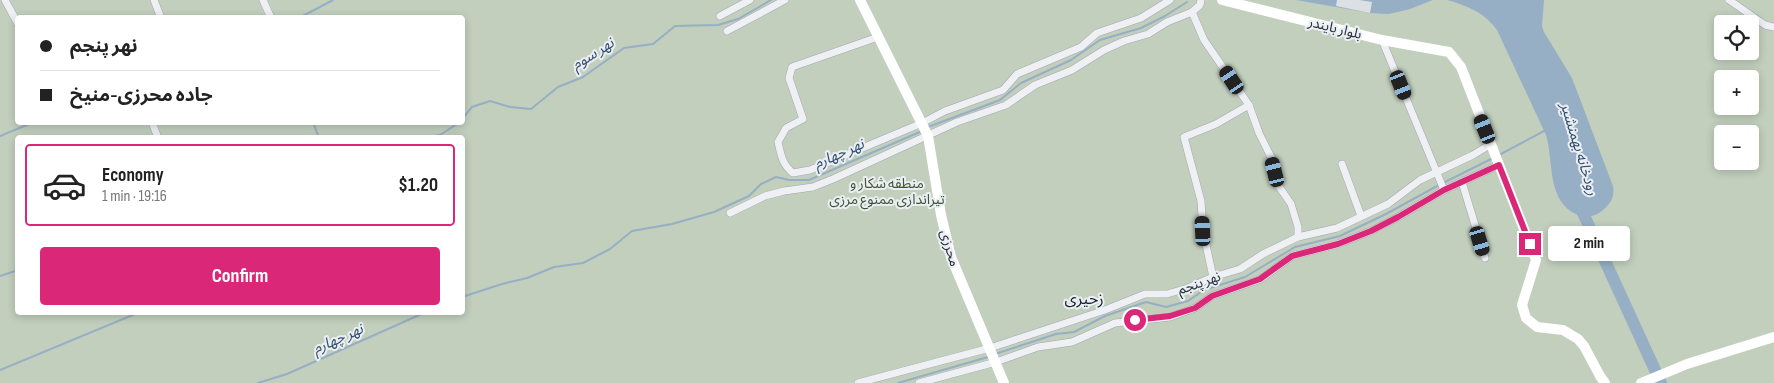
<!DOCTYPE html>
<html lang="en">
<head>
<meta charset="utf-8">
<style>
  :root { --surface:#fff; --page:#f6f6f6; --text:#222; --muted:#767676; --line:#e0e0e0; --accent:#db2777 }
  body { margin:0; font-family:"Sofia Sans Condensed","Noto Sans Arabic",sans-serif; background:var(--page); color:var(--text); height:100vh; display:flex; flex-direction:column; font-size:19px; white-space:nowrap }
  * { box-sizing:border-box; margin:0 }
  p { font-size:16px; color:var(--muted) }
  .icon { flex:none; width:28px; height:28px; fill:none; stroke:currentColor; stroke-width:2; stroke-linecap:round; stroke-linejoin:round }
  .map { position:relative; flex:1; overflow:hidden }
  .panel { position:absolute; left:15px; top:135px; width:450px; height:180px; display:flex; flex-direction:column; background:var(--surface); border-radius:5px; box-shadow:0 2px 8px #0003 }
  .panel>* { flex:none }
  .top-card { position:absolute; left:15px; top:15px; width:450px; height:110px; border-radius:5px; box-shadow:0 2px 8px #0003; display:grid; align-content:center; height:110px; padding:0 25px; background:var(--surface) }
  .fabs { position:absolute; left:1714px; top:15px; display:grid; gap:10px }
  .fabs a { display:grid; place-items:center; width:45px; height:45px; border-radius:5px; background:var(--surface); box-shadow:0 2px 8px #0003; font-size:25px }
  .end { position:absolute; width:22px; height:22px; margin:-11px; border:6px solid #db2777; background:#fff; box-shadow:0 0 0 2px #fff }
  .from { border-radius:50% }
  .bubble { position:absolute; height:35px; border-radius:5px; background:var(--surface); box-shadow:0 2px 8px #0003; font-size:16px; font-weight:700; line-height:35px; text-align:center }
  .car { position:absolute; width:15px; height:30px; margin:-15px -8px; border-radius:6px; box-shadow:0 0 4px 1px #0007; background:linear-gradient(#222 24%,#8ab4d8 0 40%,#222 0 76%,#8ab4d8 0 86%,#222 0) }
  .top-card b { display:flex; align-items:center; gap:18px; height:48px; font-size:19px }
  .top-card b+b { border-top:1px solid var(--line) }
  .top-card i { width:12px; height:12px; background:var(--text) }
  ul { padding:9px 0 0; list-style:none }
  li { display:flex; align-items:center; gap:15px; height:82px; margin:0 10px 8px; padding:0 15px; border:2px solid var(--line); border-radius:5px }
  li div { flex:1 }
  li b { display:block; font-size:19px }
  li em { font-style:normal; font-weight:700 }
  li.current { border-color:var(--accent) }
  li>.icon { width:45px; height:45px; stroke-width:1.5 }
  .primary-button { display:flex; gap:10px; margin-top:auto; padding:10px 25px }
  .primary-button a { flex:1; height:58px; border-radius:5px; background:var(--accent); color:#fff; font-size:20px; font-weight:700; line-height:58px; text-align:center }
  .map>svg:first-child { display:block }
  .green { fill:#c2cfbd; fill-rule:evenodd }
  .water { fill:#97afc5 }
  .pier { fill:#dce0e5 }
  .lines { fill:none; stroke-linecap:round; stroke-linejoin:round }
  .stream { stroke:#97afc5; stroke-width:2 }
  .river { stroke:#97afc5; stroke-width:12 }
  .street-casing { stroke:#a2a7af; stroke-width:8 }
  .street { stroke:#eef0f4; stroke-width:7 }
  .secondary { stroke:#fff; stroke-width:10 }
  .route { stroke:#db2777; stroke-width:6 }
  .labels { text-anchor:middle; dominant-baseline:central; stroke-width:4; stroke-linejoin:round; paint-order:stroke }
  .street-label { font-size:14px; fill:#262f3b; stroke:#ebeff3 }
  .park-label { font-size:14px; fill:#3c5634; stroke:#ebeff3 }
  .water-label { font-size:15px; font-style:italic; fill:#324f6d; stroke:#ebeff3 }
  .quarter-label { font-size:16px; fill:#19202c; stroke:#ebeff3 }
</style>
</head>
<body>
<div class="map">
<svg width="1774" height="383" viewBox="0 0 1774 383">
  <rect width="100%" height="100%" fill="#dce0e5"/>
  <path class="green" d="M0 0H1774V383H0ZM18 18H462V122H18ZM1722 24H1750V51H1722ZM1722 79H1750V106H1722ZM1722 134H1750V161H1722ZM18 138H462V312H18Z"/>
  <g class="water">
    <polygon points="1296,0 1433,0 1410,9 1389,14 1370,13"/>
    <path d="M1447 0H1544L1542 26 1544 32 1572 78 1613 186C1615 196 1611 203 1603 210 1596 216 1586 219 1578 215 1546 202 1554 161 1546 135L1497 30C1485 13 1466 5 1447 0Z"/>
  </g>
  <polygon class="pier" points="1337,0 1359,0 1372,2 1370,13 1336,6"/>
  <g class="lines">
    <g class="stream">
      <polyline points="299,18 333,0"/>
      <polyline points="462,119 472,107 490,101 510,107 531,109 558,87 583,77 624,48 653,44 675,26 718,25 738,19 771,0"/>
      <polyline points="313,122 319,138"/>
      <polyline points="928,127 1000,100 1021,83 1071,60 1100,40 1141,28 1165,16 1187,2"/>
      <polyline points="0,136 34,122"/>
      <polyline points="423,138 440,135 460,122"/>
      <polyline points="1499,155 1546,130"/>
      <polyline points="1443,183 1493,158"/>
      <polyline points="0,276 18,270"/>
      <polyline points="462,297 502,284 527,278 554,267 583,263 610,249 632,231 672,224 714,212 749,196 761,184 776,177 789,180 809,180 922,131"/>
      <polyline points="995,354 1056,334 1074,332 1105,316 1146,302 1166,307 1188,301 1204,290 1245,277 1295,247 1340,236 1386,214 1439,185"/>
      <polyline points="0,370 140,312"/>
      <polyline points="258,383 287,374 426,312"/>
      <polyline points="898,383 988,357"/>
    </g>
    <polyline class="river" points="1578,202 1661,383"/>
    <g class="street-casing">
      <g id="street">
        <polyline points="5,0 18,24"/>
        <polyline points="154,0 161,18"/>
        <polyline points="263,0 271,18"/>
        <polyline points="1729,0 1765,25 1774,27"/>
        <polyline points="1192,12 1204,40 1249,105 1216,124 1184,137 1201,201 1203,231 1213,277"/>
        <polyline points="720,16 750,0"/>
        <polyline points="727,31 785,0"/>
        <path d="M878 37 792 67 789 78 803 119 786 128 778 142C781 155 782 164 793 173L810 170 922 123 945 111 1003 90 1017 74 1081 47 1097 33 1141 18 1170 0"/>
        <polyline points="1382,40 1444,190"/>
        <polyline points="1249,105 1259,133 1272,159 1278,185 1291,204 1298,227 1298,237"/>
        <polyline points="152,122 158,138"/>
        <polyline points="1342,164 1361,216"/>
        <polyline points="1462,182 1485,258"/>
        <polyline points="730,213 765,196 784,191 813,187 833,179 957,122 1006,105 1035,85 1072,70 1104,50 1124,41 1148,34 1167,22 1192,12 1200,5 1201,0"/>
        <polyline points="858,383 990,348 1105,310 1145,294 1167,294 1188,288 1213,277 1240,269 1263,254 1298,237 1337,228 1388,204 1420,180 1473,155 1491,144"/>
        <polyline points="919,383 996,362 1038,347 1072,342 1115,323 1170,317 1195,308 1212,296 1261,279 1292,256 1338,244 1371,231 1398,217 1444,190 1499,165"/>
      </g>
    </g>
    <use href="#street" class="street"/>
    <g class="secondary">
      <polyline points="860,0 928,136 941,215 951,257 1004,383"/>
      <polyline points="1222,0 1382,40 1449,52 1461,67 1536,260 1522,305 1526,318 1537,327 1563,330 1578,339 1584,346 1600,376 1605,383"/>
      <polyline points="1641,383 1687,364 1774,337"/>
    </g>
  </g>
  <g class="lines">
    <polyline class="route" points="1135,320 1170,316 1195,308 1212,296 1260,279 1292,256 1338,244 1371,231 1398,217 1444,190 1499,165 1530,244"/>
  </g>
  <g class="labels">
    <g class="street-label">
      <text transform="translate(1335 28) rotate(14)">بلوار بایندر</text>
      <text transform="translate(950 248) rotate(74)">محرزی</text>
      <text transform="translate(1199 283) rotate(-19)">نهر پنجم</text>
    </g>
    <g class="park-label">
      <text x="887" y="183">منطقه شکار و<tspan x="887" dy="16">تیراندازی ممنوع مرزی</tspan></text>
    </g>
    <g class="water-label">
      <text transform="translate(593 54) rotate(-32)">نهر سوم</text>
      <text transform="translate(1579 149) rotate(73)">رودخانه بهمنشیر</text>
      <text transform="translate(839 154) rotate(-24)">نهر چهارم</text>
      <text transform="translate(338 339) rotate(-24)">نهر چهارم</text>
    </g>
    <g class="quarter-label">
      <text x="1084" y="299">زحیری</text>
    </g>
  </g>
</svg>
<div class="fabs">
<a><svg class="icon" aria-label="locate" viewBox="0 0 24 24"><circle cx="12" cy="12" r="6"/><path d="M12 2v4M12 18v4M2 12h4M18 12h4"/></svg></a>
<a>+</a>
<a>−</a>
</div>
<i class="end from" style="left:1135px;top:320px"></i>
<i class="end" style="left:1530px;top:244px"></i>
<div class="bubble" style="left:1548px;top:226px;width:82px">2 min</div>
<i class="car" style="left:1232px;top:80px;rotate:326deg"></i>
<i class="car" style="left:1401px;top:85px;rotate:158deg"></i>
<i class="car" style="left:1485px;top:129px;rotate:338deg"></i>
<i class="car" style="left:1275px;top:172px;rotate:346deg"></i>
<i class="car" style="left:1203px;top:231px;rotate:357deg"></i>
<i class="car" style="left:1480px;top:241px;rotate:163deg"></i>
<div class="top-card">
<b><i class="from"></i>نهر پنجم</b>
<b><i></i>جاده محرزی-منیخ</b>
</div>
<section class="panel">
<ul>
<li class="current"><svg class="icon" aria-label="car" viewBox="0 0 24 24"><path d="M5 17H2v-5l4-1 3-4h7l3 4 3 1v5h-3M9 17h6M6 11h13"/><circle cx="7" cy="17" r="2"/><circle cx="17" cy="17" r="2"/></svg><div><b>Economy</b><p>1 min · 19:16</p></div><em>$1.20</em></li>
</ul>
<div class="primary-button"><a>Confirm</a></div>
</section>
</div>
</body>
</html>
